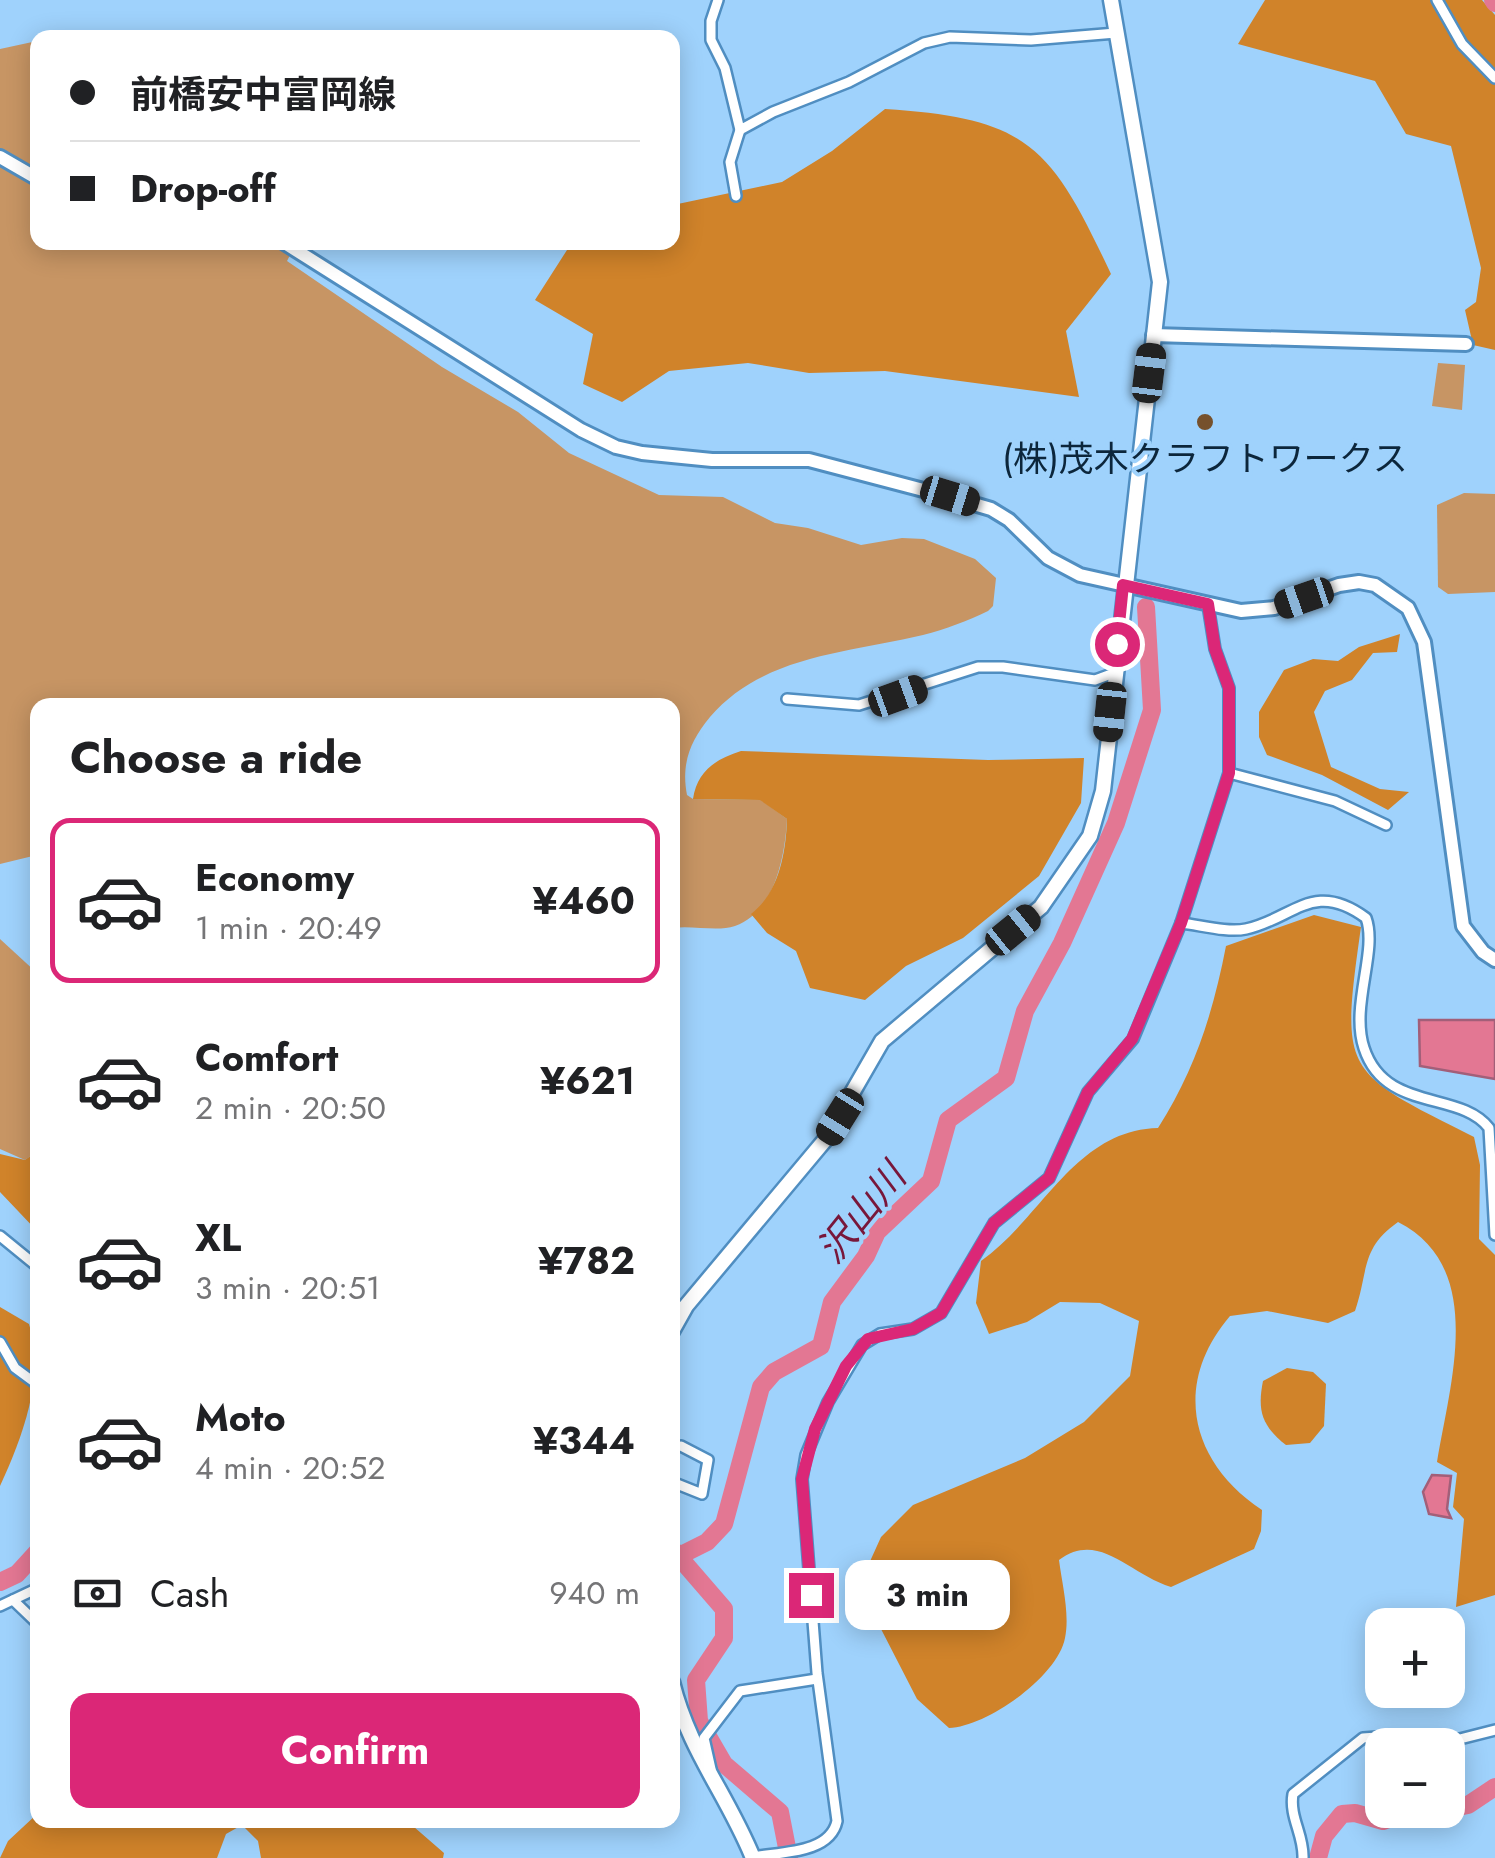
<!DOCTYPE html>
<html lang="en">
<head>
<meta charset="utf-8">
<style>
  :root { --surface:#fff; --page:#f6f6f6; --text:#202124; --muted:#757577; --line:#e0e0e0; --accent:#db2777 }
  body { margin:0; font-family:Jost,"Noto Sans JP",sans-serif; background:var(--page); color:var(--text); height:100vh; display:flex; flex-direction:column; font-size:38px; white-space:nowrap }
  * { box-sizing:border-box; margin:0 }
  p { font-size:32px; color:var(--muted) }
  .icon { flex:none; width:55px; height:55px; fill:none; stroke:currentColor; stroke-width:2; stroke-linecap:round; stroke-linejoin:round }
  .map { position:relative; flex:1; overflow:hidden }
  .sheet { position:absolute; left:30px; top:698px; width:650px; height:1130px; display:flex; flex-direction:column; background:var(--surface); border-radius:20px; box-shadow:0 5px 25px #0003 }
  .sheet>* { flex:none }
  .guide { position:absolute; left:30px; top:30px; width:650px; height:220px; border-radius:20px; box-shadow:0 5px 25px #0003; display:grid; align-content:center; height:220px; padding:0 40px; background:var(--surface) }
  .tools { position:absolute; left:1365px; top:1608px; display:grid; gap:20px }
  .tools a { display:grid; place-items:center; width:100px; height:100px; border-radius:20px; background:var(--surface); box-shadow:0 5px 25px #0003; font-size:50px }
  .end { position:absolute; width:45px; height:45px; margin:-22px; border:12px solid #db2777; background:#fff; box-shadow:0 0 0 5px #fff }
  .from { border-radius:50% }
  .bubble { position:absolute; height:70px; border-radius:20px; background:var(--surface); box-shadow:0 5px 25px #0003; font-size:32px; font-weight:700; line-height:70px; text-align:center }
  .car { position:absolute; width:30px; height:60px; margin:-30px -15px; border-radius:12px; box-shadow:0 0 8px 2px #0007; background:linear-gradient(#222 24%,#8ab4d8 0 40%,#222 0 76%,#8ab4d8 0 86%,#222 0) }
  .guide b { display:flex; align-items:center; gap:35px; height:95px; font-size:38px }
  .guide b+b { border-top:2px solid var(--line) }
  .guide i { width:25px; height:25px; background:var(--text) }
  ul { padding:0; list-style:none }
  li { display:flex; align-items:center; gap:30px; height:165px; margin:0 20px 15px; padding:0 20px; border:5px solid transparent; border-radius:20px }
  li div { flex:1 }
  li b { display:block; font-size:38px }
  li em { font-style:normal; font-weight:700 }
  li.selected { border-color:var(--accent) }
  li>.icon { width:90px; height:90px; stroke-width:1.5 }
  h2 { padding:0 40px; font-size:45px; line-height:120px }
  .pay { display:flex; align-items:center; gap:25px; height:110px; padding:0 40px; font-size:38px }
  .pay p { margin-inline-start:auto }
  .button { display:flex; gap:20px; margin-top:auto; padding:20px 40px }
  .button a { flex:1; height:115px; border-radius:20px; background:var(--accent); color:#fff; font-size:40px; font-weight:700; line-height:115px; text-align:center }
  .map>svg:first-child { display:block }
  .green { fill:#c79564 }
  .forest { fill:#d0832a }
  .water { fill:#e37793; stroke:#a25f79; stroke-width:2.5 }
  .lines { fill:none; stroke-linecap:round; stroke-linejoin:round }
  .river { stroke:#e37793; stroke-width:18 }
  .street-casing { stroke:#508ec1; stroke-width:14 }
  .secondary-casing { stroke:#508ec1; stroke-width:18 }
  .primary-casing { stroke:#508ec1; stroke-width:19 }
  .street { stroke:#fff; stroke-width:9 }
  .secondary { stroke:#fff; stroke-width:12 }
  .primary { stroke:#fff; stroke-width:14 }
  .route { stroke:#db2777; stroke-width:12 }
  .poi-dot { fill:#76512c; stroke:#9fd2fc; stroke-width:4 }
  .labels { text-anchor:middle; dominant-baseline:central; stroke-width:8; stroke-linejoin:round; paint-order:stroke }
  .poi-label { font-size:35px; fill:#0c263b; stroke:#9fd2fc }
  .water-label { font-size:38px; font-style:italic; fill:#78173a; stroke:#9fd2fc }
</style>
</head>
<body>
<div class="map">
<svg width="1495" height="1858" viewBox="0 0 1495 1858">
  <rect width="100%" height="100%" fill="#9fd2fc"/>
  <g class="green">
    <path d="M37 41 38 242 296 243 287 261 442 367 518 412 569 453 659 495 723 497 775 523 808 528 861 545 902 538 924 539 975 559 996 578 993 606 988 611C967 621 946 629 923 635 848 653 763 655 710 717 690 741 681 764 687 795L693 799 761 800 787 819C785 856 775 912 735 926 717 932 692 925 673 928L672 705H38L37 855 0 864V49Z"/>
    <polygon points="1438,363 1465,365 1462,410 1432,406"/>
    <polygon points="1464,493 1495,494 1495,592 1448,594 1438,587 1437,505"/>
    <polygon points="0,939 37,973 37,1151 25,1160 0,1149"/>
  </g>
  <g class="forest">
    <polygon points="1265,0 1482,0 1495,15 1495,350 1473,345 1465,310 1476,302 1481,268 1451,146 1406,134 1375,81 1238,44"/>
    <path d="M885 109C1030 118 1051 147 1111 274L1066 331 1079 397 885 371 809 373 748 363 669 371 622 402 583 384 593 334 535 300 567 250 585 243 672 242 673 205 782 182 832 151Z"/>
    <polygon points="1400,634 1397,652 1373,653 1352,680 1325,691 1314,712 1331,767 1380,789 1409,792 1388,810 1322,775 1267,755 1259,737 1259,712 1284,670 1313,659 1338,661 1359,647"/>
    <path d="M741 751 988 760 1084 758 1081 803 1039 876 963 938 906 966 865 1000 810 988 796 951 767 933 751 914C779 893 786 852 787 819L760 800 693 799C697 772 715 759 741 751Z"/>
    <path d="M1314 915 1361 927C1340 1075 1343 1071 1474 1137L1480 1165 1479 1239 1495 1255V1595L1456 1607 1464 1519 1453 1507 1457 1473 1437 1462C1450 1383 1487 1267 1398 1222 1360 1249 1369 1270 1355 1311L1328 1323 1267 1311 1230 1316C1172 1384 1190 1462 1262 1510L1261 1531 1254 1549 1171 1587C1129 1574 1099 1530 1059 1560 1062 1584 1070 1614 1065 1638 1058 1676 987 1727 949 1728L917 1699 881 1629 867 1568 881 1537 913 1505 1025 1458 1084 1422 1130 1376 1139 1321 1100 1303 1060 1302 1027 1322 989 1334 976 1303 981 1261C1042 1218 1075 1130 1158 1128 1195 1070 1213 1013 1226 946Z"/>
    <polygon points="37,1151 37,1231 0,1192 0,1154 25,1160"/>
    <path d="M0 1307 29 1324C46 1376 22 1438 0 1486Z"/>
    <path d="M1287 1368 1313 1372 1326 1384 1324 1426 1310 1443 1286 1445C1262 1426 1257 1411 1263 1381Z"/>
    <polygon points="37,1814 38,1820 406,1820 444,1853 443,1858 261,1858 258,1841 242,1825 226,1834 217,1858 0,1858 8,1841"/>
  </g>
  <g class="water">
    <polygon points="1419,1020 1495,1020 1495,1079 1420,1066"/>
    <polygon points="1432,1475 1451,1476 1447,1509 1451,1518 1429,1514 1423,1492"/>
  </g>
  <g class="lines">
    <g class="river">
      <polyline points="1493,0 1495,3"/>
      <polyline points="673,1550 724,1609 724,1638 696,1680 699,1721 724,1764 780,1812 789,1858"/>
      <polyline points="679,1556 707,1542 724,1524 761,1387 774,1372 821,1346 832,1302 866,1256 877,1232 931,1181 948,1120 1006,1078 1025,1011 1062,943 1116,823 1152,710 1146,607"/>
      <polyline points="0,1582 17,1574 38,1551"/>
      <polyline points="1448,1809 1468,1805 1495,1787"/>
      <polyline points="1318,1858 1324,1836 1342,1814 1355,1813 1383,1821 1413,1810"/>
    </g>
    <g class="street-casing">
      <g id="street">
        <polyline points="718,0 711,21 711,40 725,68 740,130 773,112 849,82 924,43 950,37 1031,40 1116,33"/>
        <polyline points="1437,0 1462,44 1495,78"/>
        <polyline points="736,196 730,162 740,130"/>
        <polyline points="787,699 859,705 978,667 1003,667 1095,680 1114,673"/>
        <polyline points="1229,773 1335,801 1386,825"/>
        <path d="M1181 923C1200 925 1227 933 1246 929 1293 919 1313 879 1366 918 1378 951 1350 1006 1364 1048 1385 1113 1460 1090 1489 1128L1495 1235"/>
        <polyline points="0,1236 38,1267"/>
        <polyline points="0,1342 15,1368 38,1385"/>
        <polyline points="672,1482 702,1494 708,1460 681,1446"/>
        <polyline points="13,1600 38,1624"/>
        <polyline points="0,1606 38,1588"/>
        <polyline points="711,1769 704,1738 740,1691 817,1679"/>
        <path d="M753 1857C780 1852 830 1854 837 1821L817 1673 802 1479 806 1455 828 1402 862 1345 880 1334 913 1329 941 1313 994 1223 1049 1178 1088 1092 1133 1039 1181 923 1229 773V688L1215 649 1208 605"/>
        <path d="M1303 1858C1304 1835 1289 1817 1293 1794L1363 1738 1391 1736 1444 1743 1495 1730"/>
      </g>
    </g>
    <g class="secondary-casing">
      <g id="secondary">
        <polyline points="0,157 38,179"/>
        <polyline points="283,242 581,430 616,447 642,453 712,460 809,460 950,497 991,509 1009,520 1048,558 1080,575 1241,611 1274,608 1339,585 1359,582 1375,585 1408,608 1424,642 1463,926 1483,952 1495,960"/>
        <polyline points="1153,335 1466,344"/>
      </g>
    </g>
    <g class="primary-casing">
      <g id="primary">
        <polyline points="672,1331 686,1306 825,1140 882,1041 1041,907 1090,836 1103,791 1160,282 1111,0"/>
        <path d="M672 1682C689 1751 727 1794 753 1858"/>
      </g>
    </g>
    <use href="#street" class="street"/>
    <use href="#secondary" class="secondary"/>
    <use href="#primary" class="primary"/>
  </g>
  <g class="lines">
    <polyline class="route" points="811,1595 802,1479 815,1429 846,1366 868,1339 913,1329 941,1313 994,1223 1049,1178 1088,1092 1132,1039 1181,923 1229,773 1229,688 1215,649 1208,604 1123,585 1117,644"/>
  </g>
  <circle class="poi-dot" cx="1205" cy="422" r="10"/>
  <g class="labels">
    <g class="poi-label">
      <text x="1205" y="459">(株)茂木クラフトワークス</text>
    </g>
    <g class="water-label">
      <text transform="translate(861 1213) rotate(-51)">沢山川</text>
    </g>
  </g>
</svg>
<div class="tools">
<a>+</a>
<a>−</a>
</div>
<i class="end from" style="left:1117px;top:644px"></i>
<i class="end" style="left:811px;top:1595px"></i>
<div class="bubble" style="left:845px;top:1560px;width:165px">3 min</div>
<i class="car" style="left:1149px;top:373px;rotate:7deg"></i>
<i class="car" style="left:950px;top:496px;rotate:107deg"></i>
<i class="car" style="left:1304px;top:598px;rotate:251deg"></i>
<i class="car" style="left:898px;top:696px;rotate:70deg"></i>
<i class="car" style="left:1110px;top:712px;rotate:186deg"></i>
<i class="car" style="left:1013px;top:930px;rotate:51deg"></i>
<i class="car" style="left:840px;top:1117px;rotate:212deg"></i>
<div class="guide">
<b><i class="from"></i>前橋安中富岡線</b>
<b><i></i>Drop-off</b>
</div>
<section class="sheet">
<h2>Choose a ride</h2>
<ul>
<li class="selected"><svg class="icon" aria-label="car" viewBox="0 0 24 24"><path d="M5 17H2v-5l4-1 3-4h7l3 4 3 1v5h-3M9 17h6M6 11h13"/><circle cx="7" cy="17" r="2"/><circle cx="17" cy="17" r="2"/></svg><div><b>Economy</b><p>1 min · 20:49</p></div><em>¥460</em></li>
<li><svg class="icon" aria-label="car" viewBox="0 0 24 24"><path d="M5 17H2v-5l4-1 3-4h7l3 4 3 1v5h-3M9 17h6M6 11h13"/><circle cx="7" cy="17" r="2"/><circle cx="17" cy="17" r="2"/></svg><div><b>Comfort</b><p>2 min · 20:50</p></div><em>¥621</em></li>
<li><svg class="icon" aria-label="car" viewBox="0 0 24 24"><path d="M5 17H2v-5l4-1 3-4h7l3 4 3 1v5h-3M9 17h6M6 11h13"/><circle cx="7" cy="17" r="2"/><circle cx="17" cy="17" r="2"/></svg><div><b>XL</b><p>3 min · 20:51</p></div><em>¥782</em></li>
<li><svg class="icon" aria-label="car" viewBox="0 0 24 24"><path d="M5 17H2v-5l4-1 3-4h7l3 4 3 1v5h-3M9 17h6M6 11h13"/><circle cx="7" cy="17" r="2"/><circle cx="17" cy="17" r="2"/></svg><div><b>Moto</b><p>4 min · 20:52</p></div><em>¥344</em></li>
</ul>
<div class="pay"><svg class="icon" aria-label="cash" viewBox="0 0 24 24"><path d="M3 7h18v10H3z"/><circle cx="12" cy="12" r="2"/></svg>Cash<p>940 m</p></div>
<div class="button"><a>Confirm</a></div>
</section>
</div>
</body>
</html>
